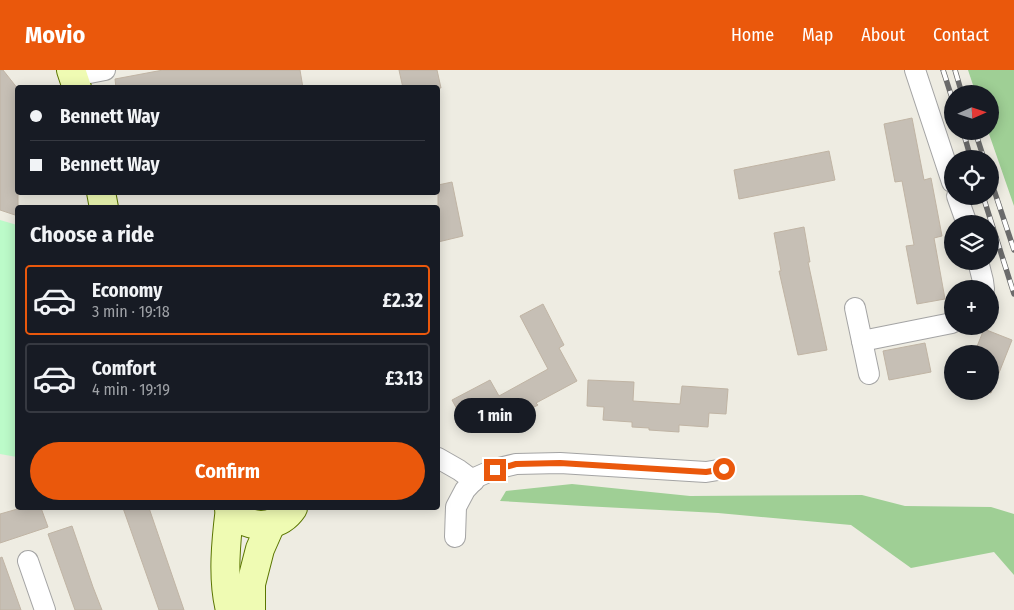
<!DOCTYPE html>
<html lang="en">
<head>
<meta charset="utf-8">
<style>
  :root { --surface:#171b24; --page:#242831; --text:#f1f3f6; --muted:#9ea1a6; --line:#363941; --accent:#ea580c }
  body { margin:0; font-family:"Fira Sans Condensed",sans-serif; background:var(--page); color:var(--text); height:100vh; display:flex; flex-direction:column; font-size:19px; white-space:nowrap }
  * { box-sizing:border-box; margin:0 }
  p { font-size:16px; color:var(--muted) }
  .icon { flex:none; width:28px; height:28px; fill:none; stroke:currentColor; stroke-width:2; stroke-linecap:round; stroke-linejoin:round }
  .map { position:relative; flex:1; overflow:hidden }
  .sheet { position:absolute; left:15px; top:135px; width:425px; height:305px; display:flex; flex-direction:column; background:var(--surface); border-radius:5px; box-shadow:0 2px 12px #0003 }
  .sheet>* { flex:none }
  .top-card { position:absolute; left:15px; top:15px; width:425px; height:110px; border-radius:5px; box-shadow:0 2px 12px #0003; display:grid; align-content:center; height:110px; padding:0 15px; background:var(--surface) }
  .needle { width:32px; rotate:87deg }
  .controls { position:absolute; left:944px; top:15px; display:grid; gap:10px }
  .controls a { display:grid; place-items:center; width:55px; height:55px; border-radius:50%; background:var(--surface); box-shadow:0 2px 12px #0003; font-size:25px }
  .end { position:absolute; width:22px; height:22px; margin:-11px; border:6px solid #ea580c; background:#fff; box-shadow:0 0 0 2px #fff }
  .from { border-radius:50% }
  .bubble { position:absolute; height:35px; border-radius:18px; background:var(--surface); box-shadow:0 2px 12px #0003; font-size:16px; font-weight:700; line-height:35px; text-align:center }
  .top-card b { display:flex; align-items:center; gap:18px; height:48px; font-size:19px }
  .top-card b+b { border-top:1px solid var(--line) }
  .top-card i { width:12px; height:12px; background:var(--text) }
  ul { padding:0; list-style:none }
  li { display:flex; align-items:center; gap:15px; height:70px; margin:0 10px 8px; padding:0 5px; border:2px solid var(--line); border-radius:5px }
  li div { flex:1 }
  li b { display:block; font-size:19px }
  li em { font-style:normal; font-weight:700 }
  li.on { border-color:var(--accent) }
  li>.icon { width:45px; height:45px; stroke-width:1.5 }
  h2 { padding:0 15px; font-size:22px; line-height:60px }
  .cta { display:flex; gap:10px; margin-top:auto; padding:10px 15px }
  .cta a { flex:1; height:58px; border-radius:30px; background:var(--accent); color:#fff; font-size:20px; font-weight:700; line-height:58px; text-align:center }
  header { display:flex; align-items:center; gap:30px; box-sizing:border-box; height:70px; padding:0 25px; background:var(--accent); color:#fff }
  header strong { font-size:24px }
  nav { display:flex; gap:28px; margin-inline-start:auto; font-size:18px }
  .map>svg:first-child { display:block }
  .forest { fill:#9fcf95 }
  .park { fill:#bcfbc9 }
  .building { fill:#c6bfb5; stroke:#c0b4a4 }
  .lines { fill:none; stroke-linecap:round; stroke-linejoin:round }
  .street-casing { stroke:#a4a4a4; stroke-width:22 }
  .secondary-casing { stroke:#5b7601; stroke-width:30 }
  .street { stroke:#fff; stroke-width:20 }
  .secondary { stroke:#effbb3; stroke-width:28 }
  .rail-casing { stroke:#6b6b6b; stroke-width:5.5 }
  .rail { stroke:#fff; stroke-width:4; stroke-dasharray:11; stroke-linecap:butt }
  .route { stroke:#ea580c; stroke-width:6 }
</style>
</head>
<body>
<header>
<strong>Movio</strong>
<nav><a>Home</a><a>Map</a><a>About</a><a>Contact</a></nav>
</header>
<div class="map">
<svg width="1014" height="540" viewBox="0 0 1014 540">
  <rect width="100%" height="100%" fill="#eeece2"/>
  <g class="forest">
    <polygon points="968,0 1014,0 1014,136 988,61 990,61 990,24 976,24"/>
    <polygon points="572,414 690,426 862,425 905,436 991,437 1014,444 1014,505 994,482 911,498 851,455 718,443 583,436 500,431 506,421"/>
  </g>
  <polygon class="park" points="0,150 17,155 17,387 0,384"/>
  <g class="building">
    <polygon points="0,0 3,0 18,19 18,146 0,140"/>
    <polygon points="163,0 300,0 303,18 116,18 115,9"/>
    <polygon points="399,0 437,0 441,18 403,18"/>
    <polygon points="912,48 924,110 931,108 942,166 934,168 945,229 917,234 906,176 914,175 902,111 895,112 884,54"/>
    <polygon points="829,81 835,110 739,129 734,100"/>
    <polygon points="452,112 463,166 438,172 438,115"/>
    <polygon points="804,157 810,192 808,192 827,280 798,285 779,201 781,201 774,163"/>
    <polygon points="543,234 564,275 559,278 577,311 536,333 538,335 512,349 510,346 486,359 479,346 465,354 452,330 490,310 499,326 548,299 520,246"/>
    <polygon points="984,259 1012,270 991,323 990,323 990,284 974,284"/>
    <polygon points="925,273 931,302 889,310 883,281"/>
    <polygon points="588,310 634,312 633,331 680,334 682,316 728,319 726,344 709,343 708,357 679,355 679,362 649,360 649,358 632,357 632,352 603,350 604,337 587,336"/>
    <polygon points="21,438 41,438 48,457 0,473 0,444"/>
    <polygon points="123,438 149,438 184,540 159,540"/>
    <polygon points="72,456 93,517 102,540 75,540 48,464"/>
    <polygon points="2,487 21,540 0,540 0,488"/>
  </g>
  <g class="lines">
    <g class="street-casing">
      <g id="street">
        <polyline points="915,0 952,112"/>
        <polyline points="74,6 105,0"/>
        <polyline points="957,126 967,154"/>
        <polyline points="978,191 983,211 984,219"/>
        <polyline points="855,238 869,304"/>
        <polyline points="862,271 952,253"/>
        <polyline points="438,388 459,400 474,411"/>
        <polyline points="455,467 456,437 465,420 477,407 495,399 516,394 560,393 706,402 724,399"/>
        <polyline points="28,491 45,540"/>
      </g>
    </g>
    <g class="secondary-casing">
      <g id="secondary">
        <polyline points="71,0 77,18"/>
        <polyline points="101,122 104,138"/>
        <path d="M229 438C232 440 234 444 237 446 255 461 281 456 293 438"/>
        <path d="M230 438C226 470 222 509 230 540"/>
        <polyline points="251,540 251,514 260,479 271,454"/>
      </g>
    </g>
    <use href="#street" class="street"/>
    <use href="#secondary" class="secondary"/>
    <g class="rail-casing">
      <g id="rail">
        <polyline points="943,0 952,28"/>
        <polyline points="955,0 962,24"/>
        <polyline points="963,61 971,89"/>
        <polyline points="975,61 984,89"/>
        <polyline points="990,108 1014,180"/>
        <polyline points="983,126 1014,224"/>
      </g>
    </g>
    <use href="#rail" class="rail"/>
  </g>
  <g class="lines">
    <polyline class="route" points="495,400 516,394 560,393 706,402 724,399"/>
  </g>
</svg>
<div class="controls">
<a><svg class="needle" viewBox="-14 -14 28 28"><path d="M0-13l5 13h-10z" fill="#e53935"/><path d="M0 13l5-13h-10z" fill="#9ea1a6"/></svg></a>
<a><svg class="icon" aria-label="locate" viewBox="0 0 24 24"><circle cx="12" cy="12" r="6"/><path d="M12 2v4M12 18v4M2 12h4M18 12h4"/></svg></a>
<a><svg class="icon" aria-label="layers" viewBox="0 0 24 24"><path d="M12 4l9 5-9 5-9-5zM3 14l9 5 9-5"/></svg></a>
<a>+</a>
<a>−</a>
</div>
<i class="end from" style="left:724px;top:399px"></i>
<i class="end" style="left:495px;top:400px"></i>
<div class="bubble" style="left:454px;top:328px;width:82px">1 min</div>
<div class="top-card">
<b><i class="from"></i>Bennett Way</b>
<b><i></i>Bennett Way</b>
</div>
<section class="sheet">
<h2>Choose a ride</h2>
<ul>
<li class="on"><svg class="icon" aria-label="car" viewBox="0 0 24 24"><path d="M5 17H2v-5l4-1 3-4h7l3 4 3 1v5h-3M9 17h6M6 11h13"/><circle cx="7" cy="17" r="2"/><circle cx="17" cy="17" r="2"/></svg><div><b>Economy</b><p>3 min · 19:18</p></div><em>£2.32</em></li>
<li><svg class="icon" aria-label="car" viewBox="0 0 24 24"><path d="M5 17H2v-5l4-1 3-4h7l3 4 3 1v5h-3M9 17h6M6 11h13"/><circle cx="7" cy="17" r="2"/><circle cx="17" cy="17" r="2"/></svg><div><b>Comfort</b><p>4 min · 19:19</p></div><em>£3.13</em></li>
</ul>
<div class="cta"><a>Confirm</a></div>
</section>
</div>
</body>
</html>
